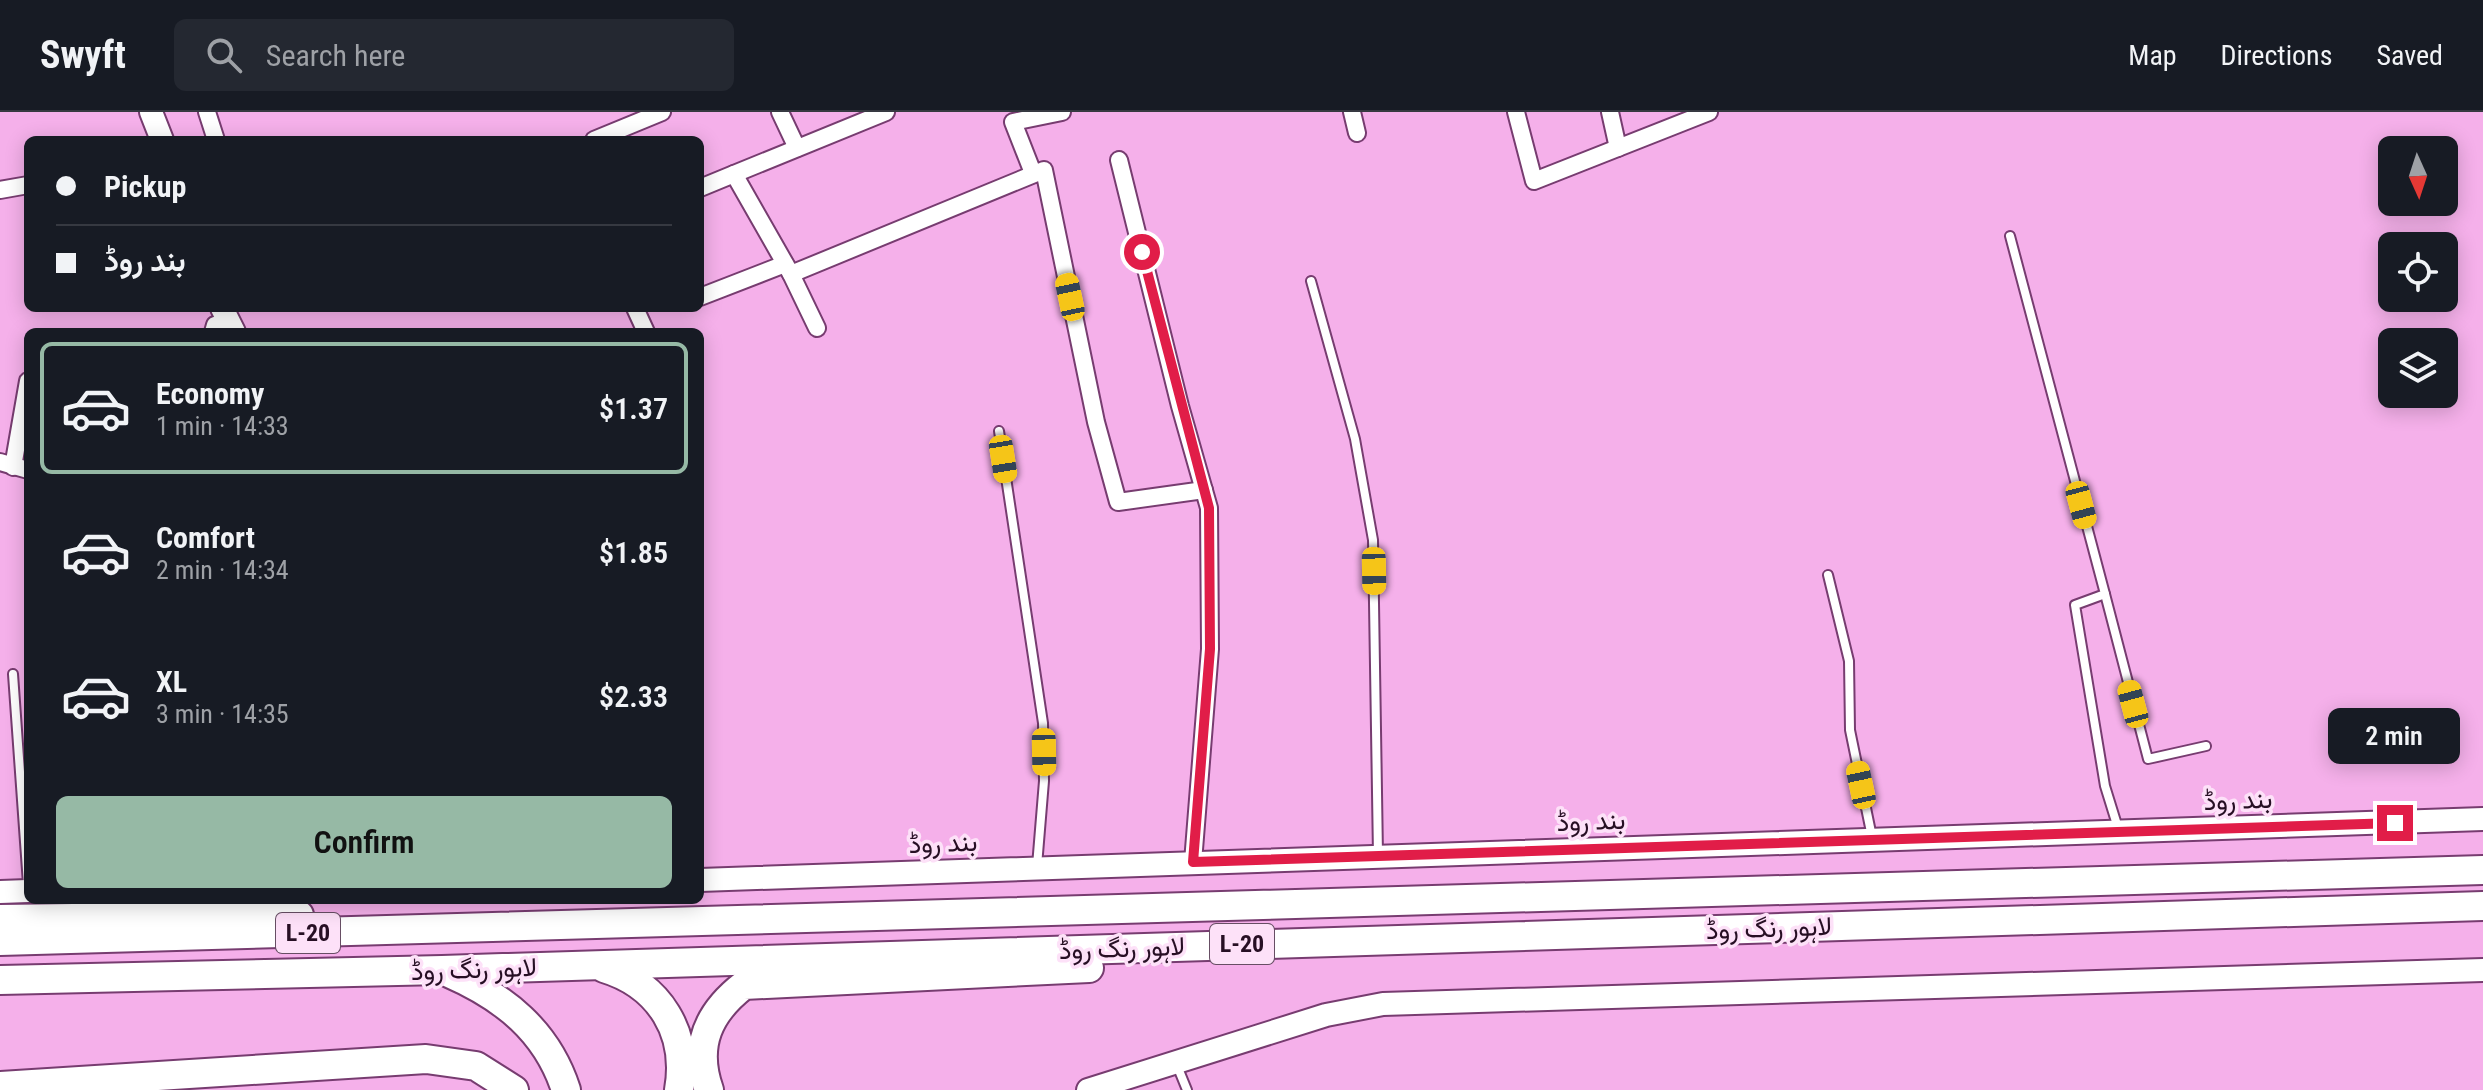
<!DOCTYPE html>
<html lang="en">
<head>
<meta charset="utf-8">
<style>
  :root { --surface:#171b24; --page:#242831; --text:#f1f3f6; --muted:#9ea1a6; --line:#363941; --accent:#96b9a5 }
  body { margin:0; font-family:"Roboto Condensed",Vazirmatn,sans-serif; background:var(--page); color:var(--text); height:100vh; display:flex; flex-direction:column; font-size:30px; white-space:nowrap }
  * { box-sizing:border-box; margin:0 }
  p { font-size:26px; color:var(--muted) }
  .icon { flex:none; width:44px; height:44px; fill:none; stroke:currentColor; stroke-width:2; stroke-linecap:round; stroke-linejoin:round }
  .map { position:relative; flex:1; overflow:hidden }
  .side { position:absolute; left:24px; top:216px; width:680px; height:576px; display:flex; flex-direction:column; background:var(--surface); border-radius:12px; box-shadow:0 4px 20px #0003 }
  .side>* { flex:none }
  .banner { position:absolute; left:24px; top:24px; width:680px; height:176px; border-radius:12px; box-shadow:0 4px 20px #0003; display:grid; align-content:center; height:176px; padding:0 32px; background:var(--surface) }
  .needle { width:52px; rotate:177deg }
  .tools { position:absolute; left:2378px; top:24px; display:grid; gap:16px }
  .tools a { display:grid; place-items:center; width:80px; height:80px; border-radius:12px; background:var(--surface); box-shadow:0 4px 20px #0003; font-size:40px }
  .end { position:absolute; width:36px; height:36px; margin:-18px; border:10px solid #e11d48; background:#fff; box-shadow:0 0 0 4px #fff }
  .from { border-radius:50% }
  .bubble { position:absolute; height:56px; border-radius:12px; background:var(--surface); box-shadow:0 4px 20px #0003; font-size:26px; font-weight:600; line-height:56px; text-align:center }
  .car { position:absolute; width:24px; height:48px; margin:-24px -12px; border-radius:10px; box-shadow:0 0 6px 2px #0007; background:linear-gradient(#f5c518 24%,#345 0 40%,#f5c518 0 76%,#345 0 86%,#f5c518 0) }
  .banner b { display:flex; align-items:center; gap:28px; height:76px; font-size:30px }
  .banner b+b { border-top:2px solid var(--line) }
  .banner i { width:20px; height:20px; background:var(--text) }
  ul { padding:14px 0 0; list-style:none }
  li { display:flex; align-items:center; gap:24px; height:132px; margin:0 16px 12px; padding:0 16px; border:4px solid transparent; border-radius:12px }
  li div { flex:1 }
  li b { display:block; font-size:30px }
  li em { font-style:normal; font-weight:600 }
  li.selected { border-color:var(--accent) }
  li>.icon { width:72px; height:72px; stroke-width:1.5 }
  .primary-button { display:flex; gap:16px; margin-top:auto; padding:16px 32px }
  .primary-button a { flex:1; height:92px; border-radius:12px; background:var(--accent); color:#111; font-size:32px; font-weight:600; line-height:92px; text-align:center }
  header { display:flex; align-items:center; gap:48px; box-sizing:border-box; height:112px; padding:0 40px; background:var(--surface); border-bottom:2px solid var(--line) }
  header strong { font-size:38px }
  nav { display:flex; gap:44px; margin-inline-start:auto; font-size:28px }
  .search { width:560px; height:72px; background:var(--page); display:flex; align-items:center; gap:20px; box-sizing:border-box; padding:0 28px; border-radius:12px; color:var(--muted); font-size:30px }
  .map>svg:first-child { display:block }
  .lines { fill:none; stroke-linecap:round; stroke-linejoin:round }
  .lane-casing { stroke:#773c70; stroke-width:12 }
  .street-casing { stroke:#773c70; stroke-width:20 }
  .secondary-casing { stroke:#773c70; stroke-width:26 }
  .highway-casing { stroke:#773c70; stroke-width:32 }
  .lane { stroke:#fff; stroke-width:8 }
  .street { stroke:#fff; stroke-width:16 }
  .secondary { stroke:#fff; stroke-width:22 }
  .highway { stroke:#fff; stroke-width:28 }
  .route { stroke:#e11d48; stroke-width:10 }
  .labels { text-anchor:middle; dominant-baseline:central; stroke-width:7; stroke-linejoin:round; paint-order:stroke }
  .shield { fill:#fde1f8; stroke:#674e64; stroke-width:2 }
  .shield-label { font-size:24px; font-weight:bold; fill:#270f24 }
  .street-label { font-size:26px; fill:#270f24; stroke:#fde1f8 }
</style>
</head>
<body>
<header>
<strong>Swyft</strong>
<div class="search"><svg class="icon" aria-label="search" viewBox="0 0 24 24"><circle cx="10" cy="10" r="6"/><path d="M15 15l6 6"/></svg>Search here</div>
<nav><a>Map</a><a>Directions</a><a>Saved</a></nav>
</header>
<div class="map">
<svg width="2483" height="978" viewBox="0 0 2483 978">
  <rect width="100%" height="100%" fill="#f5b0ea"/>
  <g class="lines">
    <g class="lane-casing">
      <g id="lane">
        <polyline points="2010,124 2105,482 2075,493 2105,674 2118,716"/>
        <polyline points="1311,169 1355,327 1373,428 1378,743"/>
        <polyline points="999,319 1043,611 1044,669 1037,754"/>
        <polyline points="1828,463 1849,549 1850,618 1872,725"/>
        <polyline points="2105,482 2148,647 2206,634"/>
        <polyline points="13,562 28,772"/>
        <polyline points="1176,951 1187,978"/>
      </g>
    </g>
    <g class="street-casing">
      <g id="street">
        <polyline points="207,0 216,28"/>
        <polyline points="780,0 797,36"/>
        <polyline points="1352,0 1357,21"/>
        <polyline points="1516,0 1534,69 1709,0"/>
        <polyline points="1610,0 1618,36"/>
        <polyline points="594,28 662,0"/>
        <polyline points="1119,48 1180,294 1209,396 1210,537 1193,750"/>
        <polyline points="1033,61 1013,10 1062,0"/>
        <polyline points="734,62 886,0"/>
        <polyline points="700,76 734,62 791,162"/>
        <polyline points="0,78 28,73"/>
        <polyline points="700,185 785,152"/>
        <polyline points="635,196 646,220"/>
        <polyline points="817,216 791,162 1044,58 1096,310 1118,390 1204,378"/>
        <polyline points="213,220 215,213 226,209"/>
        <polyline points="0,350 28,358"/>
        <polyline points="13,355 28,269"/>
      </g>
    </g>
    <g class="secondary-casing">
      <g id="secondary">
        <polyline points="151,0 162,28"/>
        <polyline points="222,196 234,220"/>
        <polyline points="700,768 2483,707"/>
        <polyline points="0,780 28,779"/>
        <polyline points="1088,978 1326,903 1383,892 2483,858"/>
      </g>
    </g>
    <g class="highway-casing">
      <g id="highway">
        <polyline points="0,807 299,803"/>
        <polyline points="0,829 2483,758"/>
        <path d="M604 856C660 873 689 921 679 978"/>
        <path d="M449 861C504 885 547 919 566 978"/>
        <polyline points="0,868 442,858 2483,794"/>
        <polyline points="0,974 426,947 476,954 514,978"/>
        <path d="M709 978C693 933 709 900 744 873L1089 856"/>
      </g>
    </g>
    <use href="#lane" class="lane"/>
    <use href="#street" class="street"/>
    <use href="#secondary" class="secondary"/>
    <use href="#highway" class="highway"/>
  </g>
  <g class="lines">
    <polyline class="route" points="1142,140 1209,396 1210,537 1193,750 2395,711"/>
  </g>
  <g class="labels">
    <g class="shield">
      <rect x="276" y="801" width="64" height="40" rx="6"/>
      <rect x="1210" y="812" width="64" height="40" rx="6"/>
    </g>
    <g class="shield-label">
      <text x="308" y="821">L-20</text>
      <text x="1242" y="832">L-20</text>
    </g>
    <g class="street-label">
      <text transform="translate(2238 688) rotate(-2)">بند روڈ</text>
      <text transform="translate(1591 709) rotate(-2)">بند روڈ</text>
      <text transform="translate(943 731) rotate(-2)">بند روڈ</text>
      <text transform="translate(1769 816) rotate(-2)">لاہور رنگ روڈ</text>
      <text transform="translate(1122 836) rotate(-2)">لاہور رنگ روڈ</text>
      <text transform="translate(474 857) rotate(-2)">لاہور رنگ روڈ</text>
    </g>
  </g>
</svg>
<div class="tools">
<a><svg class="needle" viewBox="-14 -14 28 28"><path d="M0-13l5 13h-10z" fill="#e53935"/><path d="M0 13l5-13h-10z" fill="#9ea1a6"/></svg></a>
<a><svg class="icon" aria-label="locate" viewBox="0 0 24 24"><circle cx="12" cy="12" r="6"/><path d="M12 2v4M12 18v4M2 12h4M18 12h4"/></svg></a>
<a><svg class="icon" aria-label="layers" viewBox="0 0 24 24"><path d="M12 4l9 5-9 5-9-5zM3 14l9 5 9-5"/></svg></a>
</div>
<i class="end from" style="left:1142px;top:140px"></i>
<i class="end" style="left:2395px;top:711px"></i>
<div class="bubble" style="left:2328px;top:596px;width:132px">2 min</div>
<i class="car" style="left:1070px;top:185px;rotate:348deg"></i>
<i class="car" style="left:1003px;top:347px;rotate:171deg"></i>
<i class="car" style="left:2081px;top:393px;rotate:165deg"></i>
<i class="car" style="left:1374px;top:459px;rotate:179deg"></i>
<i class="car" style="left:2133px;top:592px;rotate:345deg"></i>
<i class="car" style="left:1044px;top:640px;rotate:179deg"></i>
<i class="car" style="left:1861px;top:673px;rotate:348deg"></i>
<div class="banner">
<b><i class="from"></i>Pickup</b>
<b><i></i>بند روڈ</b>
</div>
<section class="side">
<ul>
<li class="selected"><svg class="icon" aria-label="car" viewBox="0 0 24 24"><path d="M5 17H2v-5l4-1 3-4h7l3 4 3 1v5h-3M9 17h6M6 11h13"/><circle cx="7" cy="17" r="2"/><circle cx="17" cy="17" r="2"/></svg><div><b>Economy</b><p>1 min · 14:33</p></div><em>$1.37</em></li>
<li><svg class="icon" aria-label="car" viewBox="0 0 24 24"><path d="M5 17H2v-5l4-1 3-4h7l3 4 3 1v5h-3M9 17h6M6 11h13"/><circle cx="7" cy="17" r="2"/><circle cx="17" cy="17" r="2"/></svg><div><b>Comfort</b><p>2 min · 14:34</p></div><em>$1.85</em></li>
<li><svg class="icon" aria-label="car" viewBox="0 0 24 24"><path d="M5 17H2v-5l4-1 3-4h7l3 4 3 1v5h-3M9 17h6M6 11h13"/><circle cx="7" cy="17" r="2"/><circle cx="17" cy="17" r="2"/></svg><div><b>XL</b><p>3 min · 14:35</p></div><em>$2.33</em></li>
</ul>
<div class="primary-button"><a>Confirm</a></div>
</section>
</div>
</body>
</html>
